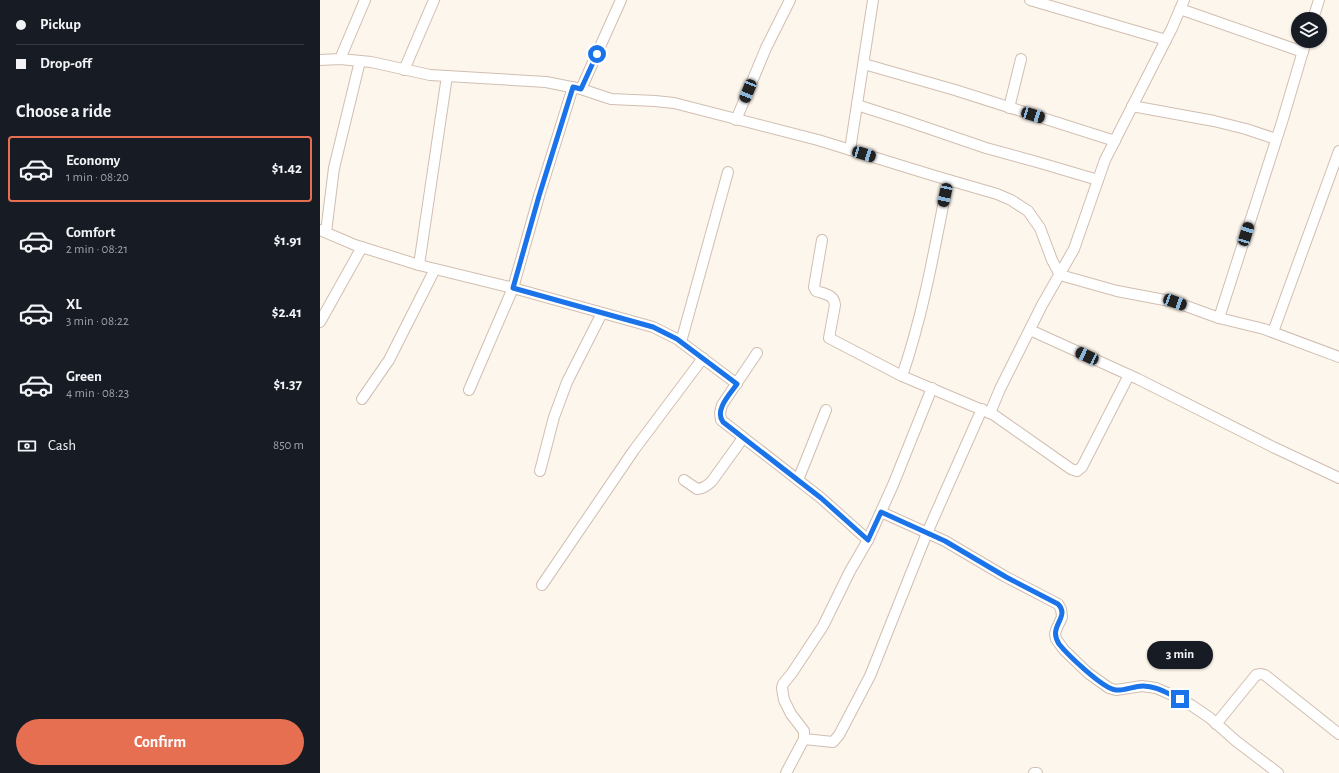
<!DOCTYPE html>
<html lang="en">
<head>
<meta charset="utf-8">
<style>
  :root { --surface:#171b24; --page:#20242c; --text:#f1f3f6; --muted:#9ea1a6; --line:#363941; --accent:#e76f51 }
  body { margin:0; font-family:"Alegreya Sans",sans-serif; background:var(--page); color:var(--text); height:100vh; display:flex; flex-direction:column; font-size:15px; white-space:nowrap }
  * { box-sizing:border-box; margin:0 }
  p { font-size:13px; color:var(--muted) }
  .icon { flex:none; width:22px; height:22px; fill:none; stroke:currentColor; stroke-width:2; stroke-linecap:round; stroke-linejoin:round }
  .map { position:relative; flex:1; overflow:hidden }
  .panel { display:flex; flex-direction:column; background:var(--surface); width:320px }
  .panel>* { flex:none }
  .top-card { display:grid; align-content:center; height:88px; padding:0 16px; background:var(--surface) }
  .tools { position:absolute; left:971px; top:12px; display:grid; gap:8px }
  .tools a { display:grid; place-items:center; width:36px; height:36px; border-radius:50%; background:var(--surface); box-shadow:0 1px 3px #0004; font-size:20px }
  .end { position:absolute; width:18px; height:18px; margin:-9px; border:5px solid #1a73e8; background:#fff; box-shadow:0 0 0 2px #fff }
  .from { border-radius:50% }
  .bubble { position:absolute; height:28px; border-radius:14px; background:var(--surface); box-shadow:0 1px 3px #0004; font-size:13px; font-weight:600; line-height:28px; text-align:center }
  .car { position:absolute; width:12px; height:24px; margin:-12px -6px; border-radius:5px; box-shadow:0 0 3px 1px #0007; background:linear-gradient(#222 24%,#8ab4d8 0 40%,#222 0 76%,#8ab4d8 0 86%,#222 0) }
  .top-card b { display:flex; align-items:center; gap:14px; height:38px; font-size:15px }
  .top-card b+b { border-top:1px solid var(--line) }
  .top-card i { width:10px; height:10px; background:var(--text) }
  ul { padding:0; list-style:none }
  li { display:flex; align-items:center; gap:12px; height:66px; margin:0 8px 6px; padding:0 8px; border:2px solid transparent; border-radius:4px }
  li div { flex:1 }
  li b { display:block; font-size:15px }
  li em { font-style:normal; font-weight:600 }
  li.on { border-color:var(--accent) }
  li>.icon { width:36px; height:36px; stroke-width:1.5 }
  h2 { padding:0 16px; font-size:18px; line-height:48px }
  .pay { display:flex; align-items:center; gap:10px; height:44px; padding:0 16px; font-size:15px }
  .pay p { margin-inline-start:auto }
  .primary-button { display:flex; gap:8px; margin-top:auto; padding:8px 16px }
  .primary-button a { flex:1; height:46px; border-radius:24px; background:var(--accent); color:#fff; font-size:16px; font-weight:600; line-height:46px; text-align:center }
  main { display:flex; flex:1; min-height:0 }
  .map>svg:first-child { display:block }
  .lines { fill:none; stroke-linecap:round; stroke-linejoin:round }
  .street-casing { stroke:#d1beb0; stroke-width:12 }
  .street { stroke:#fff; stroke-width:10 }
  .route { stroke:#1a73e8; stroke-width:5 }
</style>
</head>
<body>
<main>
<section class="panel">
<div class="top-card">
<b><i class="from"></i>Pickup</b>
<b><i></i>Drop-off</b>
</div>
<h2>Choose a ride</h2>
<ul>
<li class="on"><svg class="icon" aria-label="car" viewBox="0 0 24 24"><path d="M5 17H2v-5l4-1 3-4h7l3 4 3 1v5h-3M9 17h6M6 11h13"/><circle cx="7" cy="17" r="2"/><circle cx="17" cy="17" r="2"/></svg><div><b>Economy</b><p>1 min · 08:20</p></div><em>$1.42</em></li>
<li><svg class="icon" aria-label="car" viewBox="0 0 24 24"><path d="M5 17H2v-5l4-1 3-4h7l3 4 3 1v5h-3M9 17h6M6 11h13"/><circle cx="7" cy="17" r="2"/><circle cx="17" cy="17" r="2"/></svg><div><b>Comfort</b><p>2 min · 08:21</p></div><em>$1.91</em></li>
<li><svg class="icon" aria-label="car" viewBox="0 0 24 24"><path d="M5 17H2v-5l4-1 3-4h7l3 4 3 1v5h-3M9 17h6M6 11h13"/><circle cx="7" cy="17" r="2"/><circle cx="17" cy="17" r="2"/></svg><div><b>XL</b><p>3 min · 08:22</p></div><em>$2.41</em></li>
<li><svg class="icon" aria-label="car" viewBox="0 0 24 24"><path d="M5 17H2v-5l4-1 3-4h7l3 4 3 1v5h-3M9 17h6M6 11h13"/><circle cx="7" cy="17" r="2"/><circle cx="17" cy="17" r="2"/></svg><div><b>Green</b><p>4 min · 08:23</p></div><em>$1.37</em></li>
</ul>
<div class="pay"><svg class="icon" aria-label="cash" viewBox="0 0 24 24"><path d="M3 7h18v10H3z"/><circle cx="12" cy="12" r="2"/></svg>Cash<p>850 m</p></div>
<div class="primary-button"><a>Confirm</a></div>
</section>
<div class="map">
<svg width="1019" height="773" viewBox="0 0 1019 773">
  <rect width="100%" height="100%" fill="#fdf6ec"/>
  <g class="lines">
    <g class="street-casing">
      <g id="street">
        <polyline points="710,0 846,40"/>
        <polyline points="860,9 983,52"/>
        <polyline points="993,19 999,0"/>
        <polyline points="20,59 45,0"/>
        <polyline points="0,60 20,59 51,62 110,75 226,82 261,89 291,99 335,101 354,103 498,140 615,176 677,194 691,200 708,211 720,228 732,260 740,275 797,291 855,302 899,318 944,329 1019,357"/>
        <polyline points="544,64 635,90 795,141"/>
        <polyline points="84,70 114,0"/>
        <polyline points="261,89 301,0"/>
        <polyline points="537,105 584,120 666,148 717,162 778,180"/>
        <polyline points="812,106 894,121 926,129 956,139"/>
        <polyline points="689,108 701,59"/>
        <polyline points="416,120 446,48 470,0"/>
        <polyline points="530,150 553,0"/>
        <polyline points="0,230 35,245 99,265 193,288 333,327 357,339 417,384"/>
        <polyline points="6,232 14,168 40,61"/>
        <path d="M502 240 494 287 496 291C504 294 514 294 515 305L509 338 582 376 674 415 751 469 757 471 762 467 809 375"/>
        <polyline points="99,265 127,76"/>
        <polyline points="899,318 962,122 986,41"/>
        <polyline points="0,322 42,247"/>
        <polyline points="710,330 818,379 953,447 1019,478"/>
        <polyline points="953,332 1019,151"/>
        <polyline points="361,342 408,172"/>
        <polyline points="437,353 402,405 400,413 401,420 501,498 548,540"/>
        <path d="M582 376C604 312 615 246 628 180"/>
        <polyline points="149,390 193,288 219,196 253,87"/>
        <polyline points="42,399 69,360 115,269"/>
        <polyline points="670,413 680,389 722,305 754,249 785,160 852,28 864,0"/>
        <polyline points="220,471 234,417 247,382 282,313"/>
        <path d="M364 480 377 489C384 488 387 486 392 481L423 438"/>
        <polyline points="478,480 506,410"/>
        <polyline points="561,512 625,541 686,577 738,604 741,609 742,617 736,630 735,634 736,639 744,650 768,673 789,688 796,690 822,686 836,688 861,699 871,705 890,718 916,741 958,773"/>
        <polyline points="222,585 314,450 383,358"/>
        <polyline points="896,724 936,675 941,674 945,675 1019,734"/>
        <polyline points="484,739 513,742 519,735 550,676 607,533 662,409"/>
        <polyline points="466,773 484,739 484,731 471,714 464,700 462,688 463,684 472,673 503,626 530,571 548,540 573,485 612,388"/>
        <polyline points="714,773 717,773"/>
      </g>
    </g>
    <use href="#street" class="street"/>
  </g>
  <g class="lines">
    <path class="route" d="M277 54 261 89 253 87 219 196 193 288 333 327 357 339 417 384C410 394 394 410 403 422L501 498 548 540 561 512 625 541 686 577 738 604C751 617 727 626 739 644 747 654 783 689 796 690 804 691 814 686 823 686 837 686 848 694 860 699"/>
  </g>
</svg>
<div class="tools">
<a><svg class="icon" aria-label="layers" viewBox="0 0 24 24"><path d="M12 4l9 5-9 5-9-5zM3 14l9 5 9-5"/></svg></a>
</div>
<i class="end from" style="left:277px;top:54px"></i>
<i class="end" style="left:860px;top:699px"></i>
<div class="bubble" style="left:827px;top:641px;width:66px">3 min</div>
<i class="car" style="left:428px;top:91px;rotate:202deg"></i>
<i class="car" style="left:713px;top:115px;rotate:107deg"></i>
<i class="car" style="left:544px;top:154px;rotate:107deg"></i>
<i class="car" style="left:625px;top:195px;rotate:192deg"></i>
<i class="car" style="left:926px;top:234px;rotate:17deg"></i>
<i class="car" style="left:855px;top:302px;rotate:110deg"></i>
<i class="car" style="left:767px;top:356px;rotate:295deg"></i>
</div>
</main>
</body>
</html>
